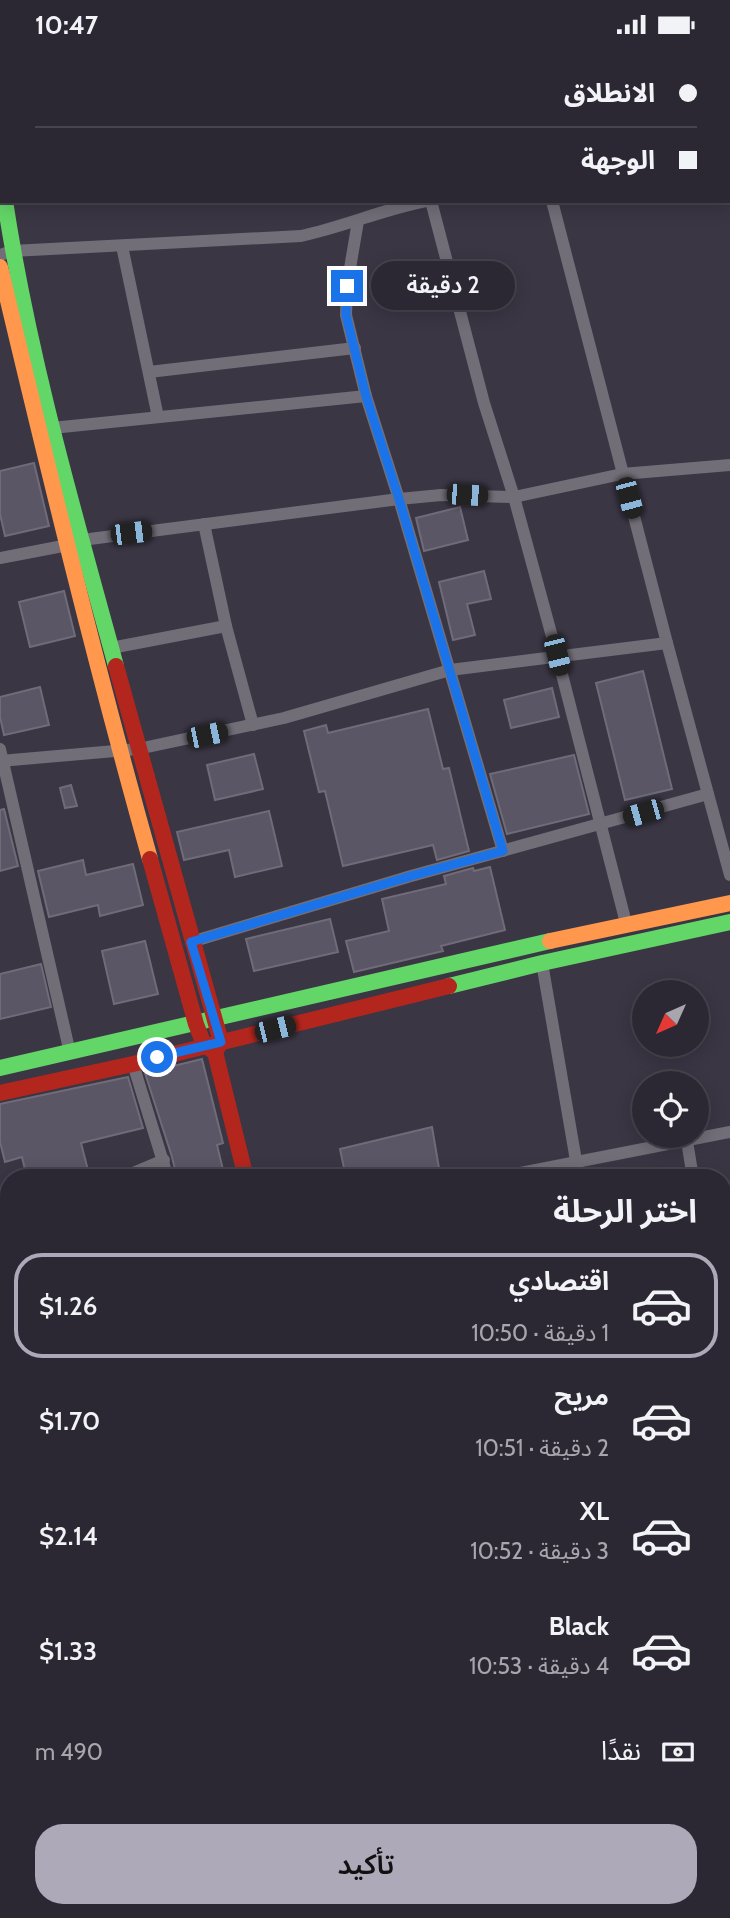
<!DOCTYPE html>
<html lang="ar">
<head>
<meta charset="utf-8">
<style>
  :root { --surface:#2c2833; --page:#34303b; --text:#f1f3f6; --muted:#a6a6ac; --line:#48444e; --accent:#ada9b9 }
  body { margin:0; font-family:Cabin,"Noto Sans Arabic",sans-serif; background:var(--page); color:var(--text); direction:rtl; height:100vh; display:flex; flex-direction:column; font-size:26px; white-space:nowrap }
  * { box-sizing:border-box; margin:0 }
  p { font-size:23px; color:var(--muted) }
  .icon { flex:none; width:38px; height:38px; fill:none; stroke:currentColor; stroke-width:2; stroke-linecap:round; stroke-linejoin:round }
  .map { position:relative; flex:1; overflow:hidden; direction:ltr }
  .panel { position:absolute; left:0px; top:1120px; width:732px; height:749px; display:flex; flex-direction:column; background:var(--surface); border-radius:28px 28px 0 0; box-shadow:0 4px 18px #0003,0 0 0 2px var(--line); direction:rtl }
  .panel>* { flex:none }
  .top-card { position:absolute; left:0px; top:0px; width:732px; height:154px; box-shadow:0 4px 18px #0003,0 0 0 2px var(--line); direction:rtl; display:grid; align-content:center; height:154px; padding:0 35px; background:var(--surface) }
  .needle { width:46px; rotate:225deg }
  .fabs { position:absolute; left:632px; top:931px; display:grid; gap:14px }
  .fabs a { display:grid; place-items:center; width:77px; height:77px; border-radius:50%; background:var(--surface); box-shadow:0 4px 18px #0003,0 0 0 2px var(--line); font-size:35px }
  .end { position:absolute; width:32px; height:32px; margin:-16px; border:9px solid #1a73e8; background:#fff; box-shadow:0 0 0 4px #fff }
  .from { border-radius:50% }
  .bubble { position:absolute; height:49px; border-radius:24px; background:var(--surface); box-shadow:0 4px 18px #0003,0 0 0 2px var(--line); font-size:23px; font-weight:600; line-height:49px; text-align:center; direction:rtl }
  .car { position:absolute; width:21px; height:42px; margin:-21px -10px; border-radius:9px; box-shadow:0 0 5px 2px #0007; background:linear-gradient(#222 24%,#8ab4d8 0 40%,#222 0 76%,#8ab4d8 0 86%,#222 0) }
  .top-card b { display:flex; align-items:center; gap:24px; height:66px; font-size:26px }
  .top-card b+b { border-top:2px solid var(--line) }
  .top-card i { width:18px; height:18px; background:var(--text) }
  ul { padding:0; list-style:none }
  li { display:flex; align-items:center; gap:21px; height:105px; margin:0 14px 10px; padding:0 21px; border:4px solid transparent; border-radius:28px }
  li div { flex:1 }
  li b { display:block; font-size:26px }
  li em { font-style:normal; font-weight:600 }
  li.on { border-color:var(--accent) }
  li>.icon { width:63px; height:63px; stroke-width:1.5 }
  h2 { padding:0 35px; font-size:32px; line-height:84px }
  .pay { display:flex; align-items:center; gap:18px; height:77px; padding:0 35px; font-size:26px }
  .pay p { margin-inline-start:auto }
  .cta { display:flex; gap:14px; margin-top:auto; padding:14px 35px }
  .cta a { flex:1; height:80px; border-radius:28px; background:var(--accent); color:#111; font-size:28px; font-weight:600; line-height:80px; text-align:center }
  .status { display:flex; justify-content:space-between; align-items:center; height:49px; padding:0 35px; background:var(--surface); direction:ltr }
  .status svg { height:19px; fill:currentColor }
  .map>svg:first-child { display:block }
  .building { fill:#5a5666; stroke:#6f6b78; stroke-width:2 }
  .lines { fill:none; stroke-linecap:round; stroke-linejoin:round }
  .street { stroke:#716e78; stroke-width:12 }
  .fast { stroke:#63d668; stroke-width:16 }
  .slow { stroke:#ff974d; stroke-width:16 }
  .jam { stroke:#b3261e; stroke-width:16 }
  .route { stroke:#1a73e8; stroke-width:9 }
</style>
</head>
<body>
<div class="status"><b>10:47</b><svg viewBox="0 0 49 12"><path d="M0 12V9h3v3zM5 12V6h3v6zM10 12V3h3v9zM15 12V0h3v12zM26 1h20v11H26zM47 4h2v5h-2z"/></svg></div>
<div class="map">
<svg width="730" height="1869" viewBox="0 0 730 1869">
  <rect width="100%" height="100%" fill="#3a3644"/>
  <g class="building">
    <polygon points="34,414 49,477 5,487 0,465 0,422"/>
    <polygon points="460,458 468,491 424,502 416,469"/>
    <polygon points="484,522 491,550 467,555 475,586 453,591 439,533"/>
    <polygon points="64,542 75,587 30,598 19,553"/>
    <polygon points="643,622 672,740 625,751 596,634"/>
    <polygon points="40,638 49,676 4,686 0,668 0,648"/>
    <polygon points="552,639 559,668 511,679 504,651"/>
    <polygon points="428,660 443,720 449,719 469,802 437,811 433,796 343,817 325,742 319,743 304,682 326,676 328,684"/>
    <polygon points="254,705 263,740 215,751 207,716"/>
    <polygon points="574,706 589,765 507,785 490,725"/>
    <polygon points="71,736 77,757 65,759 60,739"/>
    <polygon points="4,760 18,817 0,822 0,761"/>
    <polygon points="269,762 282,817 235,828 229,801 184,811 177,783"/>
    <polygon points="83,811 86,826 133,815 143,856 100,867 98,856 49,868 38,822"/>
    <polygon points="490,818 505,881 441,897 443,902 354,923 346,892 389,882 382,850 446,835 444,827 473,819 474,822"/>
    <polygon points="330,870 338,903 254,922 246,890"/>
    <polygon points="145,892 158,945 114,955 102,902"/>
    <polygon points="41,915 51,958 0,970 0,925"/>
    <polygon points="202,1010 223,1094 217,1096 225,1129 177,1129 172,1108 145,1024"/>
    <polygon points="128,1028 143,1079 81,1094 90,1129 27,1129 22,1108 5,1113 0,1093 0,1055"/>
    <polygon points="432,1078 440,1125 423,1129 346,1129 340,1100"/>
  </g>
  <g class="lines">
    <g class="street">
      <polyline points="431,152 484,354 514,448 557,606 626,874"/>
      <polyline points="552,152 667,594 730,826"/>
      <polyline points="358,172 347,237 346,266 366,347 399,450 503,802"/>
      <polyline points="122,197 158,368"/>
      <path d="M0 206 12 202 301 187C343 178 384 160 426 152"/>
      <polyline points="149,323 355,299"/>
      <polyline points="52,379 366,347"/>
      <polyline points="82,491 399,450 441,446 514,448 622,425 730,416"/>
      <polyline points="0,509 68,496"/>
      <polyline points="226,577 253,676"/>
      <polyline points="111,599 226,577 204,475"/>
      <polyline points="0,700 70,1004"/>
      <polyline points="0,712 138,700 284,669 450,621 667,594"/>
      <polyline points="191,893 411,827 708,745"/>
      <polyline points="542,914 579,1129"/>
      <polyline points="133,1015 168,1129"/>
      <polyline points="687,1092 693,1129"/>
      <polyline points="121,1129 164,1111"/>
      <polyline points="495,1129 730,1083"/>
      <polyline points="723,1274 730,1308"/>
      <polyline points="0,1281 9,1279"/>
      <polyline points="723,1411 730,1410"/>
      <polyline points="0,1511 9,1509"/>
      <polyline points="723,1807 729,1835"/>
      <polyline points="416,1864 451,1860"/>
    </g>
    <g class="fast">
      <polyline points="0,5 2,4"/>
      <path d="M5 152C29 310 74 463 116 617"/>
      <polyline points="449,937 542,914 730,873"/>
      <polyline points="0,1019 550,892"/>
    </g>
    <g class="slow">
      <polyline points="378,2 586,0"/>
      <polyline points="0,118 2,130"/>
      <path d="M0 218C47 416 95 614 150 810"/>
      <polyline points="550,892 730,854"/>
    </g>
    <g class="jam">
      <polyline points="116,617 221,993 215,1003 246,1129"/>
      <polyline points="150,810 196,975 204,996 215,1003"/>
      <polyline points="0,1044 133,1015 449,937"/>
      <polyline points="416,1860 418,1869"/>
    </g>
  </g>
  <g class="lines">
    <polyline class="route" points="157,1008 221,993 191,893 411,827 503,802 399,450 366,347 346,266 347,237"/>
  </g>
</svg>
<div class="fabs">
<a><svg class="needle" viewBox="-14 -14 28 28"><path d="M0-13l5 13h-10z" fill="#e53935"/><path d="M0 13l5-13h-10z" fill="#a6a6ac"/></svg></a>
<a><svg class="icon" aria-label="locate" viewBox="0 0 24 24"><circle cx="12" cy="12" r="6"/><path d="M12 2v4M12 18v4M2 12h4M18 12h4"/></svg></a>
</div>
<i class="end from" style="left:157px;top:1008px"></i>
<i class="end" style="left:347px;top:237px"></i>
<div class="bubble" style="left:371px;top:212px;width:144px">2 دقيقة</div>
<i class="car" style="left:467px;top:446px;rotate:93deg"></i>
<i class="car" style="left:629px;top:449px;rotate:165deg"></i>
<i class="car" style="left:131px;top:484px;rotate:83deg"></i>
<i class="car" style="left:557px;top:606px;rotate:166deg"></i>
<i class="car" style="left:207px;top:686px;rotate:78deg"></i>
<i class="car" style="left:643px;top:764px;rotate:254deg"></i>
<i class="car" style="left:275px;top:980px;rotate:76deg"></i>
<div class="top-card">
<b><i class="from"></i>الانطلاق</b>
<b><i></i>الوجهة</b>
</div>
<section class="panel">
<h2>اختر الرحلة</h2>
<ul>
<li class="on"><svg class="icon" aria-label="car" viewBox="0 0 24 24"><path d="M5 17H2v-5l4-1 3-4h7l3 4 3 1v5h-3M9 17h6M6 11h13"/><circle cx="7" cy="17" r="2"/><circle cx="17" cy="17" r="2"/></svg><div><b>اقتصادي</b><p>1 دقيقة · 10:50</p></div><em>$1.26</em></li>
<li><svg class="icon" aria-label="car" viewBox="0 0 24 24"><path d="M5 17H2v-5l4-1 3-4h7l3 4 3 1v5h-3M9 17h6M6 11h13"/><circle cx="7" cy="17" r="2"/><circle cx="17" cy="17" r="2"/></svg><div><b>مريح</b><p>2 دقيقة · 10:51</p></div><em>$1.70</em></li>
<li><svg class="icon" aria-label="car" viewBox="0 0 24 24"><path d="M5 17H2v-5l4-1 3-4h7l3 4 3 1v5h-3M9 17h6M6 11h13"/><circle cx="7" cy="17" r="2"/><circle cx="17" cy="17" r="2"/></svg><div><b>XL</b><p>3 دقيقة · 10:52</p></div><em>$2.14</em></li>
<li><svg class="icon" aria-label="car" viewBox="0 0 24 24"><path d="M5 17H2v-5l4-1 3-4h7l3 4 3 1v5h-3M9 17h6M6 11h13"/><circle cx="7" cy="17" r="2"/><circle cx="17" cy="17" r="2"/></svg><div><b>Black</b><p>4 دقيقة · 10:53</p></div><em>$1.33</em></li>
</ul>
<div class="pay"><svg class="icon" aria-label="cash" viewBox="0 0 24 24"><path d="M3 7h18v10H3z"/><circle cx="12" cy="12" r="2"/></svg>نقدًا<p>490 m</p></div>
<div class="cta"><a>تأكيد</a></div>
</section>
</div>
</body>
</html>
